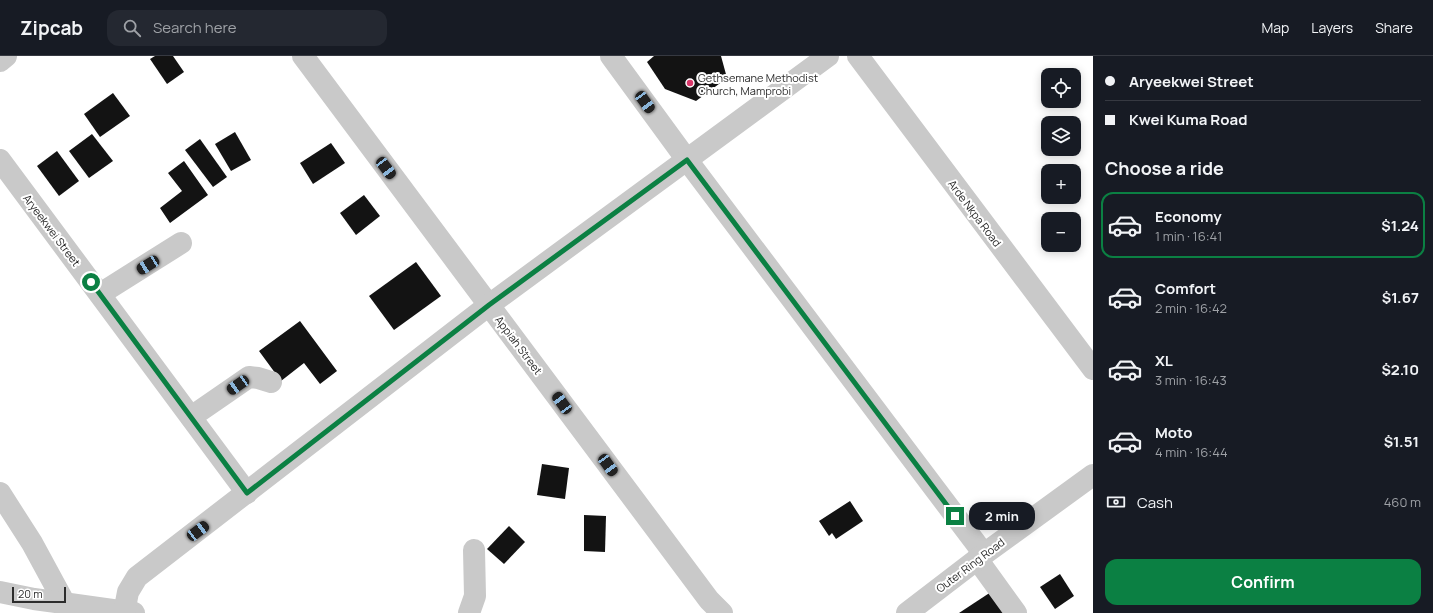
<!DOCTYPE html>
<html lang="en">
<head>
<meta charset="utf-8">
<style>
  :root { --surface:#171b24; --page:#242831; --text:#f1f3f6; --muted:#9ea1a6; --line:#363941; --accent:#0b8043 }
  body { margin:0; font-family:Manrope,sans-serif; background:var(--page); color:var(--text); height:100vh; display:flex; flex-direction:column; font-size:15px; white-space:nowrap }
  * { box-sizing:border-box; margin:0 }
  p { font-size:13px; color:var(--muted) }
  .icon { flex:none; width:22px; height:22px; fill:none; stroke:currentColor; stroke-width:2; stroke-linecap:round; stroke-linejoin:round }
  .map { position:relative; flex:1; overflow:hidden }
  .details { display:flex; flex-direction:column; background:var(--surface); width:340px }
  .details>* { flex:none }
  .hud { display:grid; align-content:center; height:88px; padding:0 12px; background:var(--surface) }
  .controls { position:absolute; left:1041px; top:12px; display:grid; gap:8px }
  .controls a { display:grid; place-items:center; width:40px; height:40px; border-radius:8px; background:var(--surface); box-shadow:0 2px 10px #0003; font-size:20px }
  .scale { position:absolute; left:12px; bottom:10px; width:54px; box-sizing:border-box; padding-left:4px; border:2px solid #2c2c2c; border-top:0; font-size:11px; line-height:14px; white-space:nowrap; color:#2c2c2c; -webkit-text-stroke:3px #fff; paint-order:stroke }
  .end { position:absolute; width:18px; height:18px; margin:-9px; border:5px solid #0b8043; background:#fff; box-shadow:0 0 0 2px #fff }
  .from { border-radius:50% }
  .bubble { position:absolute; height:28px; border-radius:12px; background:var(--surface); box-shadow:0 2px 10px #0003; font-size:13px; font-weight:700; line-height:28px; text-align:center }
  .car { position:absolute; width:12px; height:24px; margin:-12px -6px; border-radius:5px; box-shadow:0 0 3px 1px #0007; background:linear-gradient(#222 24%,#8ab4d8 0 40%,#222 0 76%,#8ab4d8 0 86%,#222 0) }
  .hud b { display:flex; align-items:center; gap:14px; height:38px; font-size:15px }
  .hud b+b { border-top:1px solid var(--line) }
  .hud i { width:10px; height:10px; background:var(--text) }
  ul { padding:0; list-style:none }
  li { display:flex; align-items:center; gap:12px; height:66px; margin:0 8px 6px; padding:0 4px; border:2px solid transparent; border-radius:12px }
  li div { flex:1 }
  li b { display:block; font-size:15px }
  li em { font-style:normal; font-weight:700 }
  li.selected { border-color:var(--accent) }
  li>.icon { width:36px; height:36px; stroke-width:1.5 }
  h2 { padding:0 12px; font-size:18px; line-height:48px }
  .pay { display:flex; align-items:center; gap:10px; height:44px; padding:0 12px; font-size:15px }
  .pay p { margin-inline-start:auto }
  .button { display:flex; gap:8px; margin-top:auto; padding:8px 12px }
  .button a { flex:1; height:46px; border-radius:12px; background:var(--accent); color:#fff; font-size:16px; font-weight:700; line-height:46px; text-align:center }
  header { display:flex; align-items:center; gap:24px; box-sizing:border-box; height:56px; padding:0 20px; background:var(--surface); border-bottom:1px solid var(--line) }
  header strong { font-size:19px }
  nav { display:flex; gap:22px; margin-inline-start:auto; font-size:14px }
  .search { width:280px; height:36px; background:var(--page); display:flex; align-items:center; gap:10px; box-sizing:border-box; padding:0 14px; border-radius:12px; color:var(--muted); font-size:15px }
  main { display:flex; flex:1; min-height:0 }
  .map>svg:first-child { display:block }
  .building { fill:#131313 }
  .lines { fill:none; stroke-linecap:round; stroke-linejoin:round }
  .minor { stroke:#c9c9c9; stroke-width:22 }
  .route { stroke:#0b8043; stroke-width:5 }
  .poi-dot { fill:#da376a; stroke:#fff; stroke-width:1.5 }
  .labels { text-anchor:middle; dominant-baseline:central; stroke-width:4; stroke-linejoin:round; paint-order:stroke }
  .poi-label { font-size:11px; fill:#2c2c2c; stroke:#fff; text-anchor:start }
  .street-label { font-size:11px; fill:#2c2c2c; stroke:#fff }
</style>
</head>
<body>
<header>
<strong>Zipcab</strong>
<div class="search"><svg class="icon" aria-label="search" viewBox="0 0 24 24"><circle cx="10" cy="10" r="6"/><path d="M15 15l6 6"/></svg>Search here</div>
<nav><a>Map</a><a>Layers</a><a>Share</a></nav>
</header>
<main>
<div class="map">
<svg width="1093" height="557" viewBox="0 0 1093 557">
  <rect width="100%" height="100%" fill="#fff"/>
  <g class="building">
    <polygon points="155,0 173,0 184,16 167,28 150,3"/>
    <polygon points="654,0 721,0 727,22 696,45 665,33 647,6"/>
    <polygon points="113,37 130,60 100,81 84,58"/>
    <polygon points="235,76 251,104 231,115 215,88"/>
    <polygon points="92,78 113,105 89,122 69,95"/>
    <polygon points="200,83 227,121 213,131 185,94"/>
    <polygon points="331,87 345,107 313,128 300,107"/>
    <polygon points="57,95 79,125 59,140 37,110"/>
    <polygon points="184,105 208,139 170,167 160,152 182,135 168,117"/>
    <polygon points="364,139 380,160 356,179 340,157"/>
    <polygon points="416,206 441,240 394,274 369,240"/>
    <polygon points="300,265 337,315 320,328 304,307 281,325 259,295"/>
    <polygon points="542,408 569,412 565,443 537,439"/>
    <polygon points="850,445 863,465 836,483 832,477 829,480 819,465"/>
    <polygon points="584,459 606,460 605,496 584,495"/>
    <polygon points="509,470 525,486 504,508 487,493"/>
    <polygon points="1060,518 1074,540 1055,553 1040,531"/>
    <polygon points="994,534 1010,557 959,557"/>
  </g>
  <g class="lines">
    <g class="minor">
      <polyline points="303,0 709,544 722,557"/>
      <polyline points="611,0 687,104 984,498"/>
      <polyline points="858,0 1093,313"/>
      <polyline points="0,5 6,0"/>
      <polyline points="0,104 247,437"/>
      <polyline points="100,238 181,187"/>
      <polyline points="191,361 249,321 258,322 271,326"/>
      <polyline points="0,437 32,487 64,546"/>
      <polyline points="977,503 1016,557"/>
      <polyline points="0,536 34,543 134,557"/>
      <polyline points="124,557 128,536 137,521 489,249 828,0"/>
      <polyline points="469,557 475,540 474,494"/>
      <polyline points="907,557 984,498 1093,419"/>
    </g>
  </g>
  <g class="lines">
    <polyline class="route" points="91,226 247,437 489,249 687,104 955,460"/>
  </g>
  <circle class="poi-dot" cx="690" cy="27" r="4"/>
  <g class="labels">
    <g class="poi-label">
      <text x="698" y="21">Gethsemane Methodist<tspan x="698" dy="13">Church, Mamprobi</tspan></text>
    </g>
    <g class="street-label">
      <text transform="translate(975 157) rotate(53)">Arde Nkpa Road</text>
      <text transform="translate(52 174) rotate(53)">Aryeekwei Street</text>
      <text transform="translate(519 289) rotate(53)">Appiah Street</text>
      <text transform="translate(970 509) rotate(-37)">Outer Ring Road</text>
    </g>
  </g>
</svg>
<div class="controls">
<a><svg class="icon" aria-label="locate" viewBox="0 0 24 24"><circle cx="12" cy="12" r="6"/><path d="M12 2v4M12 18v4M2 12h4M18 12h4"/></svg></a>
<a><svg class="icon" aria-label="layers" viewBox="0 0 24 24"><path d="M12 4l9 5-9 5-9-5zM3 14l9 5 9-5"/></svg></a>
<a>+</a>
<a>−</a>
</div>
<div class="scale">20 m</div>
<i class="end from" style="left:91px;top:226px"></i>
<i class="end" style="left:955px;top:460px"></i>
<div class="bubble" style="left:969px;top:446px;width:66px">2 min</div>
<i class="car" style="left:645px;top:46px;rotate:144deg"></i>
<i class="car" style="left:386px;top:112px;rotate:143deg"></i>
<i class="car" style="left:148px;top:209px;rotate:238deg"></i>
<i class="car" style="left:238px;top:329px;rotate:236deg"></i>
<i class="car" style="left:562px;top:347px;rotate:324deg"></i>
<i class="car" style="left:608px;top:409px;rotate:144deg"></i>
<i class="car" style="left:198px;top:475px;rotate:53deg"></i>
</div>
<section class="details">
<div class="hud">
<b><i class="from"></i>Aryeekwei Street</b>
<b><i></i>Kwei Kuma Road</b>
</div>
<h2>Choose a ride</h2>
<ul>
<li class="selected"><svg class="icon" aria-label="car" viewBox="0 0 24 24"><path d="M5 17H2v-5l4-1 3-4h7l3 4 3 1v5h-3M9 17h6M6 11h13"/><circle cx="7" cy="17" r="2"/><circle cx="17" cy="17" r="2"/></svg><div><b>Economy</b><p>1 min · 16:41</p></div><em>$1.24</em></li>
<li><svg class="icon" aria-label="car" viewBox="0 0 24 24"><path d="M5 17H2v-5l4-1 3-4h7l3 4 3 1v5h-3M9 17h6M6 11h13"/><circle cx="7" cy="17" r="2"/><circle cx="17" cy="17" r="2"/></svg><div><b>Comfort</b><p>2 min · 16:42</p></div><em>$1.67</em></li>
<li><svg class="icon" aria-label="car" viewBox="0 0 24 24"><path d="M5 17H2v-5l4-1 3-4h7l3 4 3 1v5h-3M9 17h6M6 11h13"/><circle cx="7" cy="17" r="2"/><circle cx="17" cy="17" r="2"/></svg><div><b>XL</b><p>3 min · 16:43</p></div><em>$2.10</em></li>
<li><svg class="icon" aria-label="car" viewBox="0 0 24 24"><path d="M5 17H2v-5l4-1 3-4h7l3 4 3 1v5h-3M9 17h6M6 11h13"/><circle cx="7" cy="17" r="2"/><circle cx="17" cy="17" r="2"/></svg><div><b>Moto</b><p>4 min · 16:44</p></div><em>$1.51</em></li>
</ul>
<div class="pay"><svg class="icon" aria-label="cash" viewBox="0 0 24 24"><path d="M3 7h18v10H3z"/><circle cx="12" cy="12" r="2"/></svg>Cash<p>460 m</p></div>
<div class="button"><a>Confirm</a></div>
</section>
</main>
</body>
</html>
